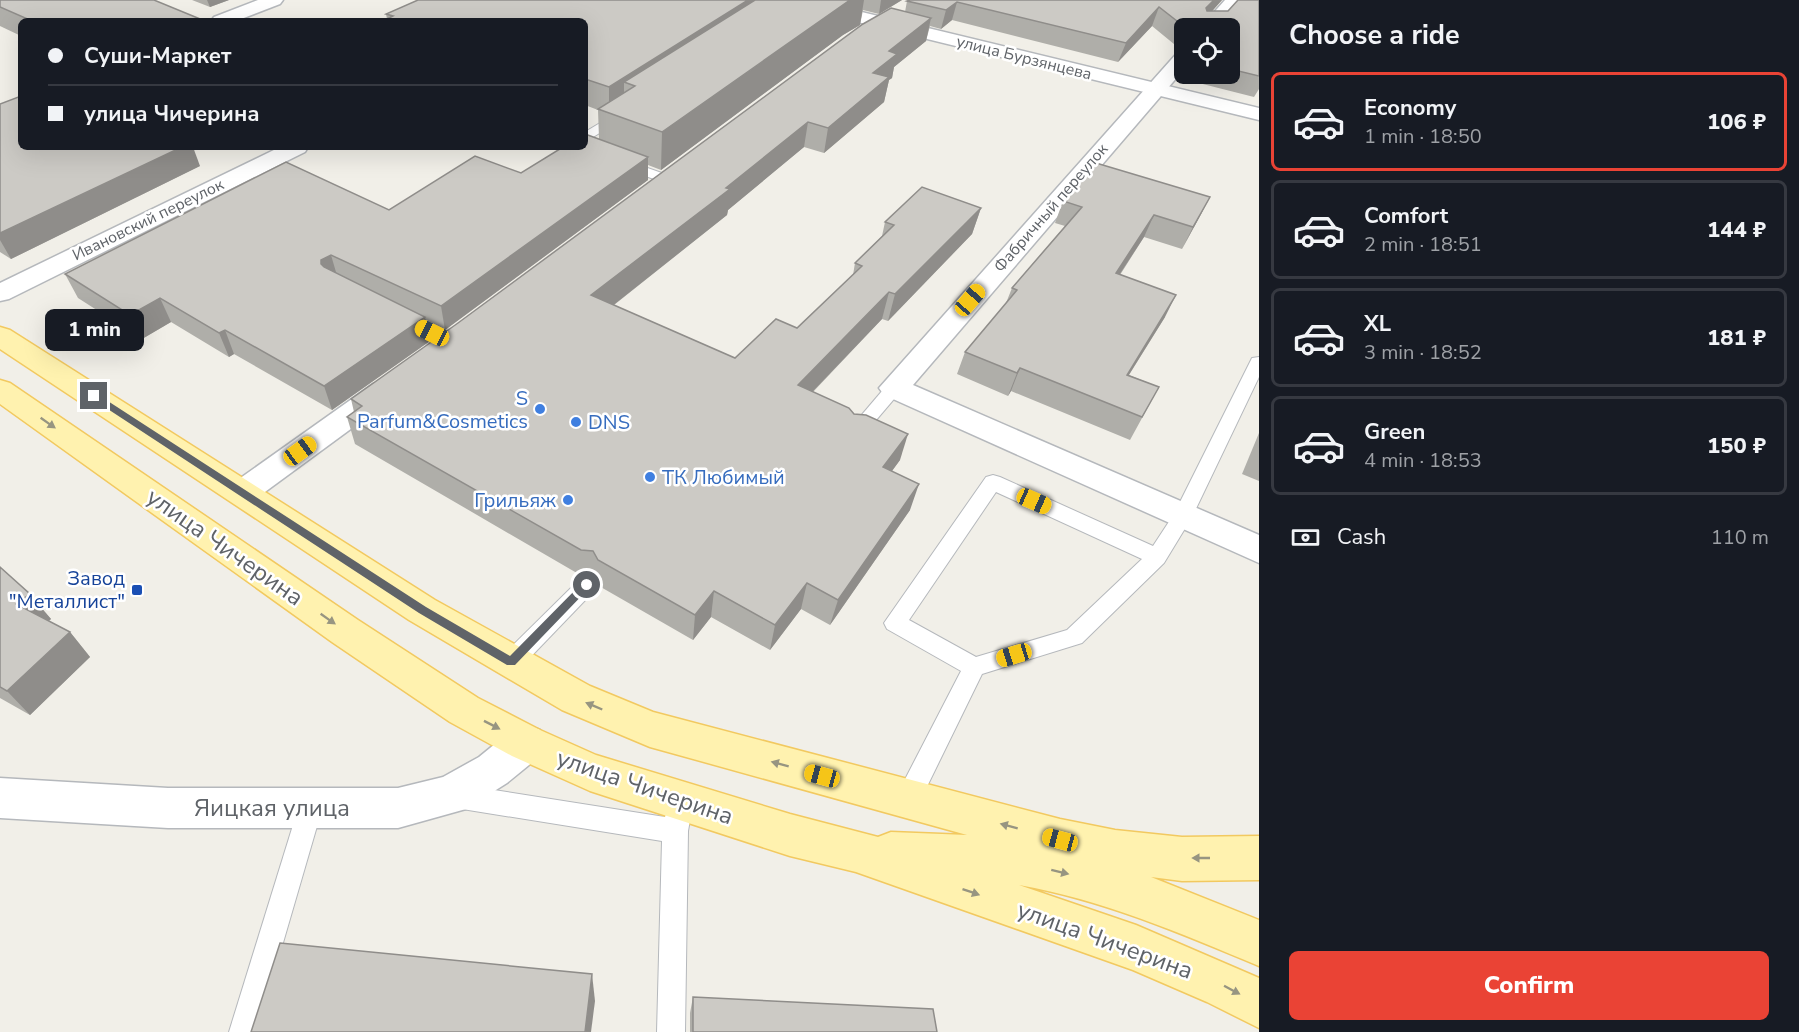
<!DOCTYPE html>
<html lang="en">
<head>
<meta charset="utf-8">
<style>
  :root { --surface:#171b24; --page:#242831; --text:#f1f3f6; --muted:#9ea1a6; --line:#363941; --accent:#ea4335 }
  body { margin:0; font-family:"Nunito Sans",sans-serif; background:var(--page); color:var(--text); height:100vh; display:flex; flex-direction:column; font-size:22px; white-space:nowrap }
  * { box-sizing:border-box; margin:0 }
  p { font-size:20px; color:var(--muted) }
  .icon { flex:none; width:33px; height:33px; fill:none; stroke:currentColor; stroke-width:2; stroke-linecap:round; stroke-linejoin:round }
  .map { position:relative; flex:1; overflow:hidden }
  .panel { display:flex; flex-direction:column; background:var(--surface); width:540px }
  .panel>* { flex:none }
  .guide { position:absolute; left:18px; top:18px; width:570px; height:132px; border-radius:9px; box-shadow:0 6px 24px #0002; display:grid; align-content:center; height:132px; padding:0 30px; background:var(--surface) }
  .controls { position:absolute; left:1174px; top:18px; display:grid; gap:12px }
  .controls a { display:grid; place-items:center; width:66px; height:66px; border-radius:9px; background:var(--surface); box-shadow:0 6px 24px #0002; font-size:30px }
  .end { position:absolute; width:27px; height:27px; margin:-14px; border:8px solid #5f6368; background:#fff; box-shadow:0 0 0 3px #fff }
  .from { border-radius:50% }
  .bubble { position:absolute; height:42px; border-radius:9px; background:var(--surface); box-shadow:0 6px 24px #0002; font-size:20px; font-weight:800; line-height:42px; text-align:center }
  .car { position:absolute; width:18px; height:36px; margin:-18px -9px; border-radius:8px; box-shadow:0 0 4px 2px #0007; background:linear-gradient(#f5c518 24%,#345 0 40%,#f5c518 0 76%,#345 0 86%,#f5c518 0) }
  .guide b { display:flex; align-items:center; gap:21px; height:57px; font-size:22px }
  .guide b+b { border-top:2px solid var(--line) }
  .guide i { width:15px; height:15px; background:var(--text) }
  ul { padding:0; list-style:none }
  li { display:flex; align-items:center; gap:18px; height:99px; margin:0 12px 9px; padding:0 18px; border:3px solid var(--line); border-radius:9px }
  li div { flex:1 }
  li b { display:block; font-size:22px }
  li em { font-style:normal; font-weight:800 }
  li.selected { border-color:var(--accent) }
  li>.icon { width:54px; height:54px; stroke-width:1.5 }
  h2 { padding:0 30px; font-size:27px; line-height:72px }
  .pay { display:flex; align-items:center; gap:15px; height:66px; padding:0 30px; font-size:22px }
  .pay p { margin-inline-start:auto }
  .primary-button { display:flex; gap:12px; margin-top:auto; padding:12px 30px }
  .primary-button a { flex:1; height:69px; border-radius:9px; background:var(--accent); color:#fff; font-size:24px; font-weight:800; line-height:69px; text-align:center }
  main { display:flex; flex:1; min-height:0 }
  .map>svg:first-child { display:block }
  .lines { fill:none; stroke-linecap:round; stroke-linejoin:round }
  .service-casing { stroke:#b5b8bc; stroke-width:2 }
  .minor-casing { stroke:#b5b8bc; stroke-width:3 }
  .tertiary-casing { stroke:#b5b8bc; stroke-width:3 }
  .primary-casing { stroke:#f2c960; stroke-width:3 }
  .service { fill:#fff; fill-rule:evenodd }
  .minor { fill:#fff; fill-rule:evenodd }
  .tertiary { fill:#fff; fill-rule:evenodd }
  .primary { fill:#fff2af; fill-rule:evenodd }
  .wall { fill:#afaea9 }
  .shaded-wall { fill:#8f8d8a }
  .building { fill:#cccac5; stroke:#8f8d8a; stroke-width:1.5 }
  .oneway { fill:#979581 }
  .route { fill:#5f6368 }
  .shop-dot { fill:#3f7fe0; stroke:#fff; stroke-width:2 }
  .transit-dot { fill:#1a4fb4; stroke:#fff; stroke-width:2 }
  .labels { text-anchor:middle; dominant-baseline:central; stroke-width:5; stroke-linejoin:round; paint-order:stroke }
  .far-street-label { font-size:16px; fill:#5f6368; stroke:#fff }
  .shop-label { font-size:20px; fill:#366cbe; stroke:#fff; text-anchor:end }
  .transit-label { font-size:20px; fill:#164399; stroke:#fff; text-anchor:end }
  .near-street-label { font-size:24px; fill:#5f6368; stroke:#fff }
</style>
</head>
<body>
<main>
<div class="map">
<svg width="1259" height="1032" viewBox="0 0 1259 1032">
  <rect width="100%" height="100%" fill="#f1efe8"/>
  <g class="lines">
    <g class="service-casing">
      <g id="service">
        <polygon points="620,111 626,115 624,118 585,142 585,132"/>
        <polygon points="625,160 673,177 675,180 668,184 620,167 618,164 620,161"/>
        <polygon points="405,315 457,338 459,342 457,346 445,346 399,323 397,320 399,317"/>
        <path d="M1259 357V377L1192 517 1164 563 1082 643 982 674 917 807 908 811 899 807 896 799 899 791 961 671 887 629 884 623 986 477 993 475 1000 477 1153 546 1174 514 1252 358ZM996 492 1142 559 1067 630 976 657 909 620Z"/>
        <polygon points="894,382 900,384 903,388 900,392 860,439 854,441 848,439 845,435 848,431 888,384"/>
        <polygon points="587,577 594,579 597,585 594,591 519,669 511,671 503,669 500,662 503,655 580,579"/>
        <polygon points="456,784 665,817 672,795 681,791 690,795 693,803 688,831 685,1032 657,1032 662,841 456,808 447,804 444,796 447,788"/>
        <polygon points="310,797 319,801 322,809 257,1032 229,1032 298,809 301,801"/>
      </g>
    </g>
    <g class="minor-casing">
      <g id="minor">
        <polygon points="258,0 283,0 280,4 236,21 211,21 214,17"/>
        <polygon points="1225,0 1244,0 1218,28 1200,28"/>
        <polygon points="1185,50 1185,68 913,385 1259,535 1259,563 884,395 879,388 1178,52"/>
        <polygon points="280,147 308,147 305,152 9,299 0,301 0,283"/>
        <polygon points="383,381 393,384 398,391 393,398 254,500 243,504 232,500 227,492 232,484 373,384"/>
        <polygon points="526,725 540,730 546,743 540,756 507,783 466,809 398,828 168,828 0,818 0,778 168,788 398,788 443,777 479,757 512,730"/>
      </g>
    </g>
    <g class="tertiary-casing">
      <polygon id="tertiary" points="781,0 812,0 1259,108 1259,120 784,4"/>
    </g>
    <g class="primary-casing">
      <path id="primary" d="M0 327 10 330 435 600 590 686 653 712 1060 819 1115 830 1182 837 1259 836V880L1182 881 1151 877 1259 920V966C1180 933 1103 900 1019 885L1136 925 1259 978V1028L1207 1002 1133 970 856 872 790 856 590 791 512 756 450 722 332 642 0 404V380L10 383 358 620 478 698 540 730 596 755 790 814 878 837 891 832 967 835 650 747 562 710 409 620 0 349Z"/>
    </g>
    <use href="#service" class="service"/>
    <use href="#minor" class="minor"/>
    <use href="#tertiary" class="tertiary"/>
    <use href="#primary" class="primary"/>
  </g>
  <g class="wall">
    <polygon points="0,0 205,21 21,21 21,36 0,26"/>
    <polygon points="192,0 229,0 210,7"/>
    <polygon points="418,0 902,0 879,14 863,10 860,25 843,35 661,170 648,165 648,180 445,330 426,321 430,341 332,410 234,354 229,357 171,322 142,339 78,298 65,274 389,210 521,173 599,139 598,110 585,105 585,21 387,19 386,14"/>
    <polygon points="910,0 1222,0 1212,11 1228,11 1259,0 1259,89 1254,97 1179,78 1185,65 1185,74 1230,74 1230,28 1185,28 1185,48 1180,49 1152,26 1118,62 952,20 941,29 930,26 926,41 894,67 892,78 889,80 884,102 824,153 804,147 728,210 727,215 614,305 735,358 797,328 853,275 855,263 882,236 885,222 981,208 972,234 888,321 882,319 813,392 854,414 900,460 892,471 910,510 830,625 801,609 770,650 711,617 693,640 599,586 595,577 582,576 355,444 347,417 354,412 351,399 905,12 907,1"/>
    <polygon points="0,104 200,166 11,259 0,252"/>
    <polygon points="1210,197 1182,249 1144,237 1120,275 1165,317 1129,375 1159,387 1130,440 1011,391 1008,396 957,374 965,352 1006,303 1012,288 1065,226 1055,223 1063,201"/>
    <polygon points="1259,433 1259,481 1242,474"/>
    <polygon points="0,567 51,619 49,621 70,632 90,657 30,715 0,698"/>
    <polygon points="693,997 937,1032 690,1032 690,1013"/>
  </g>
  <g class="shaded-wall">
    <polygon points="207,0 229,0 210,7"/>
    <polygon points="748,0 757,0 624,82 624,104 609,113 609,87"/>
    <polygon points="850,0 864,0 860,25 843,35 661,170 662,132"/>
    <polygon points="881,0 902,0 879,14"/>
    <polygon points="1214,0 1222,0 1198,27 1206,8"/>
    <polygon points="957,2 952,20 941,29 946,10"/>
    <polygon points="1159,7 1152,26 1118,62 1126,43"/>
    <polygon points="931,18 926,41 894,67 892,78 889,80 884,102 824,153 828,128 889,51"/>
    <polygon points="1185,38 1185,48 1180,49"/>
    <polygon points="808,122 804,147 728,210 727,215 592,322 591,295"/>
    <polygon points="182,147 193,147 200,166 11,259 0,240 0,233"/>
    <polygon points="648,157 648,180 445,330 441,306"/>
    <polygon points="1210,197 1199,218 1182,249 1193,227"/>
    <polygon points="981,208 972,234 888,321 895,294"/>
    <polygon points="1154,215 1144,237 1106,295 1116,273"/>
    <polygon points="331,255 338,279 321,264 321,260"/>
    <polygon points="889,292 882,319 793,412 798,385"/>
    <polygon points="1176,295 1165,317 1115,397 1127,375"/>
    <polygon points="160,298 171,322 142,339 130,315"/>
    <polygon points="425,317 430,341 332,410 324,386"/>
    <polygon points="225,330 234,354 229,357 219,333"/>
    <polygon points="1020,368 1011,391 1008,396 1017,373"/>
    <polygon points="908,434 900,460 875,494 883,467"/>
    <polygon points="919,484 910,510 830,625 838,600"/>
    <polygon points="807,583 801,609 770,650 775,625"/>
    <polygon points="714,591 711,617 693,640 695,615"/>
    <polygon points="30,594 51,619 37,629 16,604"/>
    <polygon points="70,632 90,657 30,715 7,691"/>
    <polygon points="592,974 595,1001 591,1032 585,1032"/>
  </g>
  <g class="building">
    <polygon points="0,0 154,0 205,21 32,21 0,7"/>
    <polygon points="418,0 748,0 609,87 585,79 585,21 383,21 393,16 386,14"/>
    <polygon points="755,0 850,0 662,132 598,109 635,86 624,82"/>
    <polygon points="910,0 1214,0 1206,8 1207,11 1228,11 1238,0 1259,0 1259,76 1230,69 1230,28 1186,28 1159,7 1126,43 957,2 946,10 907,1"/>
    <polygon points="891,8 931,18 889,51 897,54 873,73 889,77 828,128 808,122 726,188 730,189 591,295 735,358 776,319 797,328 862,266 855,263 894,225 885,222 922,187 981,208 895,294 889,292 798,385 849,408 854,414 866,415 908,434 883,467 919,484 838,600 807,583 775,625 714,591 695,615 598,560 593,551 581,550 347,417 362,406 351,399 458,323 863,24"/>
    <polygon points="21,96 21,147 182,147 0,233 0,104"/>
    <polygon points="585,134 648,157 441,306 331,255 321,260 321,264 324,267 425,317 324,386 225,330 219,333 160,298 130,315 65,274 286,162 389,210 475,156 521,173 563,147 585,147"/>
    <polygon points="1096,163 1210,197 1193,227 1154,215 1116,273 1176,295 1127,375 1159,387 1142,417 1020,368 1017,373 965,352 1017,290 1012,288 1082,207 1063,201"/>
    <polygon points="0,567 30,594 16,604 70,632 7,691 0,687"/>
    <polygon points="280,943 592,974 585,1032 251,1032"/>
    <polygon points="693,997 933,1009 937,1032 693,1032"/>
  </g>
  <defs><path id="oneway-solid" d="M-6-.8H1V-3.2L6.5 0L1 3.2V.8H-6Z" transform="scale(1.5)"/></defs>
  <g class="oneway">
    <use href="#oneway-solid" transform="translate(48 423) rotate(35)"/>
    <use href="#oneway-solid" transform="translate(328 619) rotate(35)"/>
    <use href="#oneway-solid" transform="translate(594 706) rotate(-157)"/>
    <use href="#oneway-solid" transform="translate(492 725) rotate(27)"/>
    <use href="#oneway-solid" transform="translate(780 764) rotate(-165)"/>
    <use href="#oneway-solid" transform="translate(1009 826) rotate(-165)"/>
    <use href="#oneway-solid" transform="translate(1201 858) rotate(180)"/>
    <use href="#oneway-solid" transform="translate(1060 872) rotate(14)"/>
    <use href="#oneway-solid" transform="translate(971 892) rotate(19)"/>
    <use href="#oneway-solid" transform="translate(1232 990) rotate(28)"/>
  </g>
  <polygon class="route" points="91,394 97,394 426,607 510,656 583,582 587,581 592,585 515,665 507,665 419,613 91,398"/>
  <g class="shop-dot">
    <circle cx="540" cy="409" r="6"/>
    <circle cx="576" cy="422" r="6"/>
    <circle cx="650" cy="477" r="6"/>
    <circle cx="568" cy="500" r="6"/>
  </g>
  <rect class="transit-dot" x="131" y="584" width="12" height="12" rx="3"/>
  <g class="labels">
    <g class="far-street-label">
      <text transform="translate(1024 58) rotate(14)">улица Бурзянцева</text>
      <text transform="translate(1051 208) rotate(-49)">Фабричный переулок</text>
      <text transform="translate(148 220) rotate(-26)">Ивановский переулок</text>
    </g>
    <g class="shop-label">
      <text x="528" y="398">S<tspan x="528" dy="23">Parfum&amp;Cosmetics</tspan></text>
      <text x="588" y="422" text-anchor="start">DNS</text>
      <text x="662" y="477" text-anchor="start">ТК Любимый</text>
      <text x="556" y="500">Грильяж</text>
    </g>
    <g class="transit-label">
      <text x="125" y="578">Завод<tspan x="125" dy="23">"Металлист"</tspan></text>
    </g>
    <g class="near-street-label">
      <text transform="translate(225 547) rotate(35)">улица Чичерина</text>
      <text transform="translate(645 787) rotate(19)">улица Чичерина</text>
      <text x="272" y="808">Яицкая улица</text>
      <text transform="translate(1105 940) rotate(20)">улица Чичерина</text>
    </g>
  </g>
</svg>
<div class="controls">
<a><svg class="icon" aria-label="locate" viewBox="0 0 24 24"><circle cx="12" cy="12" r="6"/><path d="M12 2v4M12 18v4M2 12h4M18 12h4"/></svg></a>
</div>
<i class="end from" style="left:587px;top:585px"></i>
<i class="end" style="left:94px;top:396px"></i>
<div class="bubble" style="left:45px;top:309px;width:99px">1 min</div>
<i class="car" style="left:970px;top:300px;rotate:41deg"></i>
<i class="car" style="left:432px;top:333px;rotate:296deg"></i>
<i class="car" style="left:300px;top:451px;rotate:54deg"></i>
<i class="car" style="left:1034px;top:501px;rotate:114deg"></i>
<i class="car" style="left:1014px;top:655px;rotate:253deg"></i>
<i class="car" style="left:822px;top:776px;rotate:285deg"></i>
<i class="car" style="left:1060px;top:840px;rotate:285deg"></i>
<div class="guide">
<b><i class="from"></i>Суши-Маркет</b>
<b><i></i>улица Чичерина</b>
</div>
</div>
<section class="panel">
<h2>Choose a ride</h2>
<ul>
<li class="selected"><svg class="icon" aria-label="car" viewBox="0 0 24 24"><path d="M5 17H2v-5l4-1 3-4h7l3 4 3 1v5h-3M9 17h6M6 11h13"/><circle cx="7" cy="17" r="2"/><circle cx="17" cy="17" r="2"/></svg><div><b>Economy</b><p>1 min · 18:50</p></div><em>106 ₽</em></li>
<li><svg class="icon" aria-label="car" viewBox="0 0 24 24"><path d="M5 17H2v-5l4-1 3-4h7l3 4 3 1v5h-3M9 17h6M6 11h13"/><circle cx="7" cy="17" r="2"/><circle cx="17" cy="17" r="2"/></svg><div><b>Comfort</b><p>2 min · 18:51</p></div><em>144 ₽</em></li>
<li><svg class="icon" aria-label="car" viewBox="0 0 24 24"><path d="M5 17H2v-5l4-1 3-4h7l3 4 3 1v5h-3M9 17h6M6 11h13"/><circle cx="7" cy="17" r="2"/><circle cx="17" cy="17" r="2"/></svg><div><b>XL</b><p>3 min · 18:52</p></div><em>181 ₽</em></li>
<li><svg class="icon" aria-label="car" viewBox="0 0 24 24"><path d="M5 17H2v-5l4-1 3-4h7l3 4 3 1v5h-3M9 17h6M6 11h13"/><circle cx="7" cy="17" r="2"/><circle cx="17" cy="17" r="2"/></svg><div><b>Green</b><p>4 min · 18:53</p></div><em>150 ₽</em></li>
</ul>
<div class="pay"><svg class="icon" aria-label="cash" viewBox="0 0 24 24"><path d="M3 7h18v10H3z"/><circle cx="12" cy="12" r="2"/></svg>Cash<p>110 m</p></div>
<div class="primary-button"><a>Confirm</a></div>
</section>
</main>
</body>
</html>
